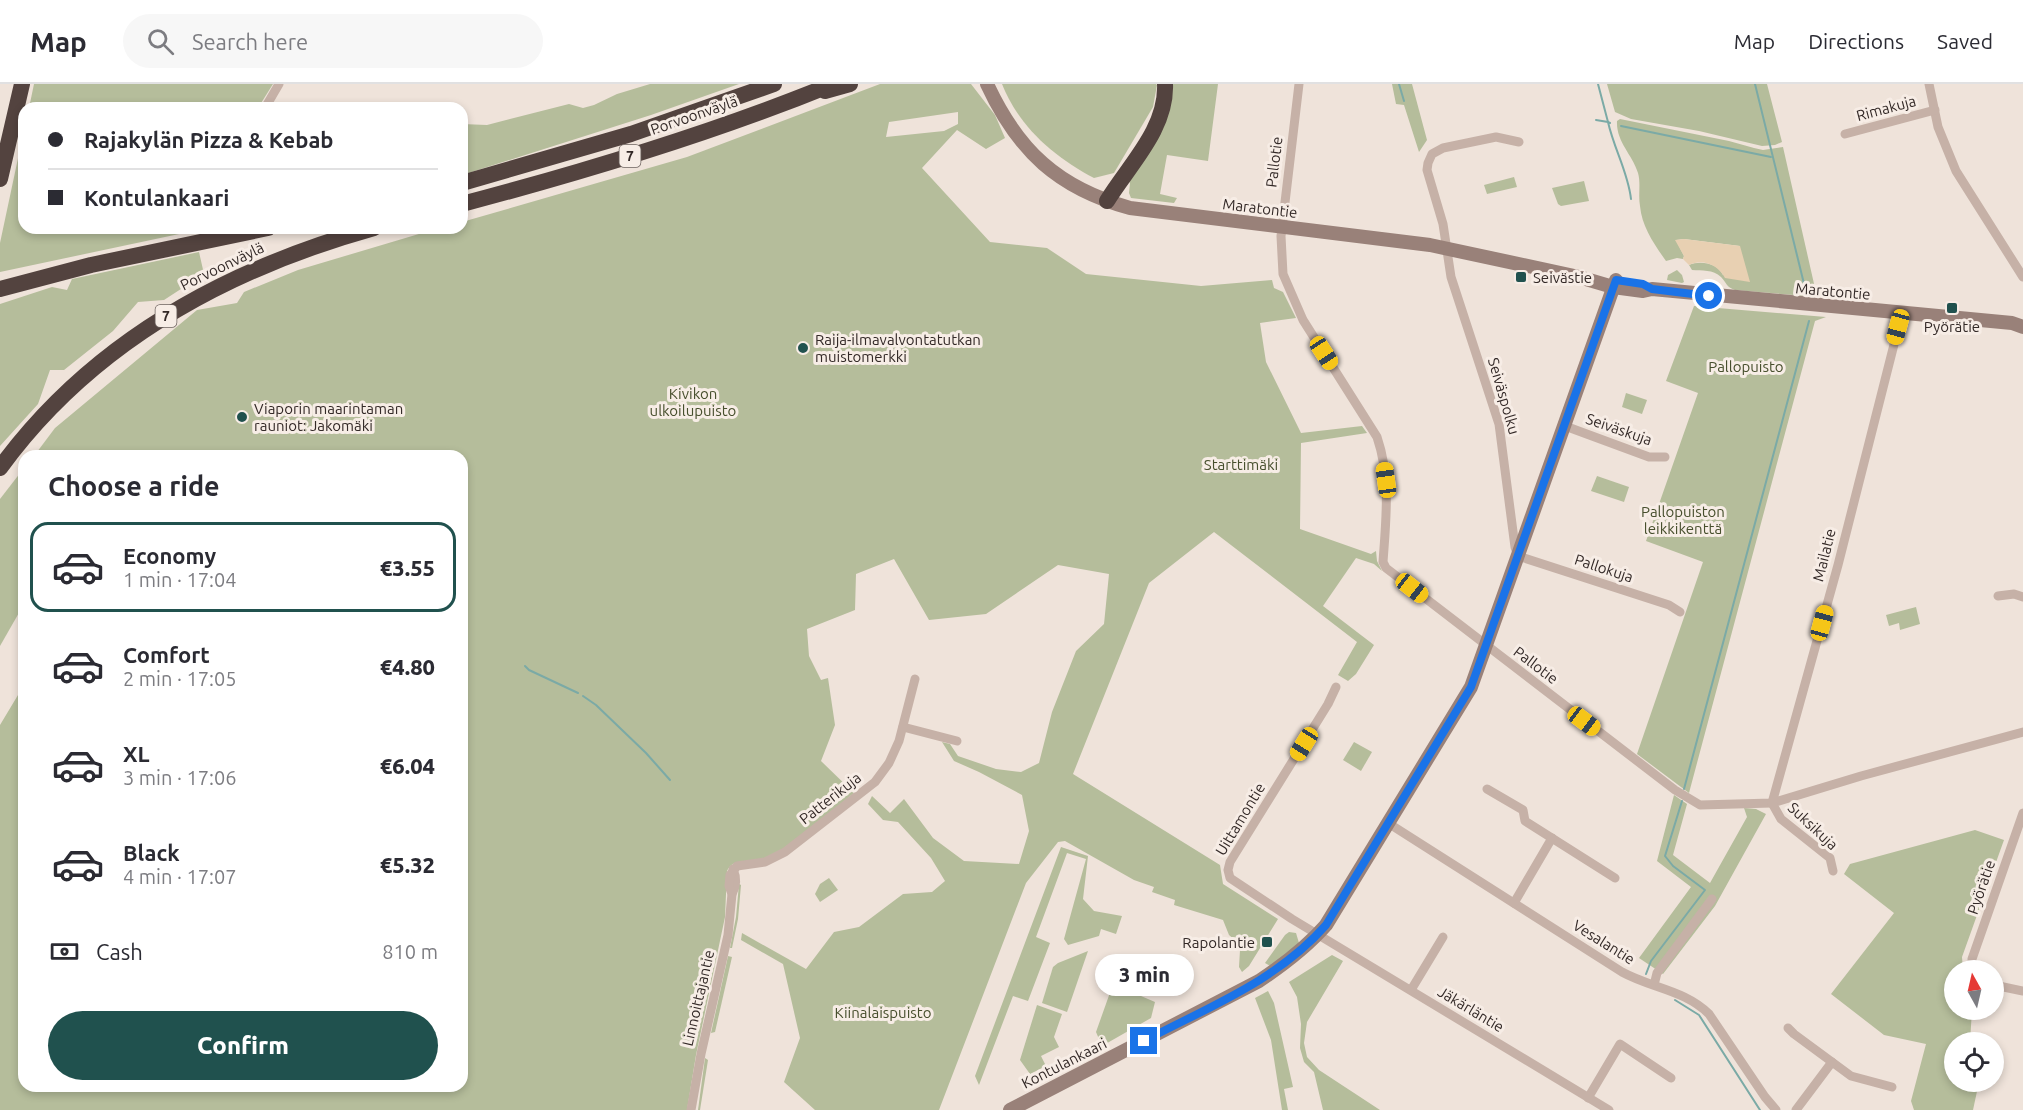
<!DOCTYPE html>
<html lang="en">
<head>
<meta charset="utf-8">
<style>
  :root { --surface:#fff; --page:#f7f7f7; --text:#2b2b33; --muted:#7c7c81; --line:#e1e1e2; --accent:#20514e }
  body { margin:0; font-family:Ubuntu,sans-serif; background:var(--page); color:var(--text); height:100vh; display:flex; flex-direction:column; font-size:22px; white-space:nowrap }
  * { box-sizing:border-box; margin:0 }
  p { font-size:20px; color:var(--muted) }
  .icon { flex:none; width:33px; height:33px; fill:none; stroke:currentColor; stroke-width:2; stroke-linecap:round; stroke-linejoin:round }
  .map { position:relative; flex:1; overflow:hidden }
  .sheet { position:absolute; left:18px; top:366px; width:450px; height:642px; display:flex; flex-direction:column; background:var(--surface); border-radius:18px; box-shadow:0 3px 9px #0003 }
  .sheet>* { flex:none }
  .guide { position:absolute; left:18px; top:18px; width:450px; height:132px; border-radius:18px; box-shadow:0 3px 9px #0003; display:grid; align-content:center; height:132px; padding:0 30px; background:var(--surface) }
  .needle { width:39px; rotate:352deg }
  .buttons { position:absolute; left:1944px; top:876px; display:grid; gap:12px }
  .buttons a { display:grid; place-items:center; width:60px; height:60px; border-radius:50%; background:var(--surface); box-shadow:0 3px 9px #0003; font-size:30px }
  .end { position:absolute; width:27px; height:27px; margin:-14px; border:8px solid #1a73e8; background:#fff; box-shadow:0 0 0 3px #fff }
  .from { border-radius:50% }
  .bubble { position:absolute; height:42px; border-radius:21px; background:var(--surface); box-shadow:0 3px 9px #0003; font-size:20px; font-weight:800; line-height:42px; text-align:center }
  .car { position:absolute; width:18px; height:36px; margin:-18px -9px; border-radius:8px; box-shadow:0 0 4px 2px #0007; background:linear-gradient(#f5c518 24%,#345 0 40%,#f5c518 0 76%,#345 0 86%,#f5c518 0) }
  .guide b { display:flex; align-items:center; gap:21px; height:57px; font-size:22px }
  .guide b+b { border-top:2px solid var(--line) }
  .guide i { width:15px; height:15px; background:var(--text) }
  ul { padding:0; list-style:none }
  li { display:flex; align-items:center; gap:18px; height:90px; margin:0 12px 9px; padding:0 18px; border:3px solid transparent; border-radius:18px }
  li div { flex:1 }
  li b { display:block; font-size:22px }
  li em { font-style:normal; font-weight:800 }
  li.current { border-color:var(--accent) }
  li>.icon { width:54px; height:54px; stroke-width:1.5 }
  h2 { padding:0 30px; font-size:27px; line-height:72px }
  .pay { display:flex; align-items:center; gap:15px; height:66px; padding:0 30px; font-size:22px }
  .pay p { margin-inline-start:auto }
  .button { display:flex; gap:12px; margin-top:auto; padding:12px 30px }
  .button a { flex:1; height:69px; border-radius:36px; background:var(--accent); color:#fff; font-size:24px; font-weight:800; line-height:69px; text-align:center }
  header { display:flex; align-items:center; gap:36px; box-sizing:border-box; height:84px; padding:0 30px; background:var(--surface); border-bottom:2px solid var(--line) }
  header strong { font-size:28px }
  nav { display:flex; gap:33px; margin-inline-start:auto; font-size:21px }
  .search { width:420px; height:54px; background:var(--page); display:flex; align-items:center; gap:15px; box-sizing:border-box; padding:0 21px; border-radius:33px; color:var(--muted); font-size:22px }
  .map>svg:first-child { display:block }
  .green { fill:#b5bd9b; fill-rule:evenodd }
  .sand { fill:#e8d0b2 }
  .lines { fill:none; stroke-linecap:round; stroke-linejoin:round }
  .stream { stroke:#7baaa6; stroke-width:2 }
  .street { stroke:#c6b1a7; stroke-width:9 }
  .secondary { stroke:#998179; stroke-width:14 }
  .highway { stroke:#53433f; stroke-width:16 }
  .route { stroke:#1a73e8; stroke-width:8 }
  .poi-dot { fill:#20514e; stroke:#f7ede6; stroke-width:2 }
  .labels { text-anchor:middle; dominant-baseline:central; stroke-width:6; stroke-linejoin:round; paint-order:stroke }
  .shield { fill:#f7ede6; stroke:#6e6460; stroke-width:1.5 }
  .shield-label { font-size:14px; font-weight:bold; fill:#332927 }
  .street-label { font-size:15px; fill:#332927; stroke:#f7ede6 }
  .poi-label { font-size:15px; fill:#332927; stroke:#f7ede6; text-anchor:start }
  .park-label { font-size:15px; fill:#474f2d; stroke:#f7ede6 }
</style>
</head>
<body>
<header>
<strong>Map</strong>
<div class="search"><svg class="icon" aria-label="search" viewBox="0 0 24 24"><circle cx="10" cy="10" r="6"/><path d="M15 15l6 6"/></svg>Search here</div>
<nav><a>Map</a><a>Directions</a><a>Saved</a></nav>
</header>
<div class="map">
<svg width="2023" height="1026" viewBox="0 0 2023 1026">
  <rect width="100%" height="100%" fill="#efe3da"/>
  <g class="green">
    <polygon points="34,0 273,0 258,24 29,24"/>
    <polygon points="650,0 739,0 651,31 462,91 462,40 487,41 569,20 583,24 594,21 617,10"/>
    <path d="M880 0H971L995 31 1005 54 986 65 957 46 922 84 990 158 1047 164 1086 190 1201 202 1272 196 1274 204 1283 208 1296 234 1260 239 1266 278 1301 349 1362 342 1367 349 1301 359 1300 445 1371 470 1376 467 1377 477 1382 487 1374 480 1356 474 1323 522 1374 561 1356 590 1348 597 1338 591 1357 558 1214 448 1149 499 1073 690 1220 781 1223 800 1278 835 1249 882 1242 888 1239 883 1240 866 1236 857 1229 851 1223 836 1174 821 1175 816 1152 808 1154 803 1134 796 1065 757 1058 758 1026 799 939 1026H815L784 998 800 954 783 880 741 856 742 849 806 885 834 848 859 843 903 810 932 808 945 797 931 774 898 738 883 736 868 720 872 712 890 729 904 715 933 754 964 777 1019 780 1029 747 1022 711 979 688 954 677 942 658 950 660 958 672 996 685 1021 688 1039 679 1052 628 1076 567 1104 540 1109 490 1058 481 986 530 929 536 894 475 856 490 855 526 807 545 809 572 821 596 828 594 835 641 821 677 854 709C830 728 791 765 764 775 751 780 734 772 727 787L725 833 696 971 687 1026H0V641L24 601V1002H462V372H34L55 344 197 226 237 219 244 208 298 186 439 144H462V138L687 73ZM958 28V40L944 47 886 53 889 38Z"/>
    <path d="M1002 0H1156L1157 1 1153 23 1114 89 1094 94C1054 73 1019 43 1002 0Z"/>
    <polygon points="1168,0 1218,0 1208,77 1167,71 1160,110 1177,114 1174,119 1131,114 1129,109 1130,99 1128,96"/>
    <polygon points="1392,0 1412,0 1427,56 1419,68 1404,21 1396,20"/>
    <polygon points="1607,0 1767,0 1782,58 1775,61 1762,62 1699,47 1631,35 1615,28"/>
    <path d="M1620 35 1729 57 1754 64 1763 66 1783 63 1817 213 1735 206C1726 203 1727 199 1721 193 1713 185 1702 187 1692 186L1689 181C1700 176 1718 179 1723 191L1740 162 1684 155 1676 156 1684 172 1683 175 1677 174 1666 177C1654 160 1642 143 1640 122 1638 111 1641 99 1638 89 1632 70 1616 58 1617 37Z"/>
    <polygon points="24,46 24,144 198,144 198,146 0,188 0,159"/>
    <polygon points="1514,93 1517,103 1487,110 1484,101"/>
    <polygon points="1584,97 1589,117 1561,122 1558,120 1552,104"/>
    <polygon points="199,168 204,190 164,216 138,218 113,247 64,286 50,286 38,320 0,362 0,220 52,203 67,206 72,195"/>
    <polygon points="1677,186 1682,191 1684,198 1682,199 1667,196 1668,191"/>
    <polygon points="1694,222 1826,233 1815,237 1689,709 1637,670 1703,478 1646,457 1698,309 1666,297"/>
    <polygon points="1626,309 1647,316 1642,330 1622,323"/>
    <polygon points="24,384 24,520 0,562 0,415"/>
    <polygon points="1597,392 1629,403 1624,418 1591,407"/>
    <polygon points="1916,523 1920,540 1900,546 1899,539 1889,542 1886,531"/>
    <polygon points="1354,658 1372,668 1361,687 1343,676"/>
    <polygon points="1674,711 1687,720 1673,771 1710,799 1747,733 1744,724 1756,725 1766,730 1715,822 1663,890 1639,874 1691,803 1657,777"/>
    <polygon points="1975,746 2004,756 1962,873 1963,886 1954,886 1954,926 1972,926 1970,958 1954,958 1954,998 1979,998 1973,1026 1914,1026 1911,1017 1926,960 1884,951 1831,910 1894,829 1844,790 1850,780"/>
    <polygon points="1061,763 1088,772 1083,815 1094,827 1122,832 1116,850 1101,845 1099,852 1068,861 1064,855 1086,775 1067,769 1036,853 1050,859 1028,917 1013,912 979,1001 975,992"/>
    <polygon points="829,794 838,806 820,818 815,810 820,800"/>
    <polygon points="739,800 741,801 738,835 732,864 730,864 736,833"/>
    <polygon points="1289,848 1296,849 1299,859 1272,883 1265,879 1285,851"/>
    <polygon points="1088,867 1067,928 1042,919 1053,883 1058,879"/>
    <polygon points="1332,871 1343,877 1307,938 1304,959 1307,973 1319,986 1380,1026 1323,1026 1314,988 1304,978 1300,964 1301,940 1297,913 1289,898"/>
    <polygon points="728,872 732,873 715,948 711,949"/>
    <polygon points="1123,872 1133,879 1133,900 1142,904 1141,912 1155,918 1151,934 1102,962 1096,948"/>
    <polygon points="1268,907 1274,919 1293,1003 1284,1005 1288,1026 1282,1026 1271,956 1255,914"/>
    <polygon points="1037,921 1062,930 1054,953 1059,963 1041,972 1046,982 1030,990 1020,976"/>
    <polygon points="705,974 708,976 700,1026 698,1026"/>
  </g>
  <path class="sand" d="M1684 155 1740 162 1750 198 1725 194C1718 181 1703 174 1689 181L1683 175 1684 172 1675 156Z"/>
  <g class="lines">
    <g class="stream">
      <polyline points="1399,0 1404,17"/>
      <polyline points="1598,0 1608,38 1610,39"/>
      <polyline points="1755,0 1807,212"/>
      <path d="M1596 36 1608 38C1614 65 1628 88 1631 115"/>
      <polyline points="1621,42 1771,73"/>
      <polyline points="525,582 529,586 578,609"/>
      <polyline points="583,612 596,621 646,669 670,696"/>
      <polyline points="1684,705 1809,237"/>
      <polyline points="1646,890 1651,877 1705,806 1673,782 1665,772 1682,717"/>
      <polyline points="1675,916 1699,931 1760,1026"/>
    </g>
    <g class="street">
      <path d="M1299 0 1281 152 1283 190 1303 236 1377 353C1391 394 1386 435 1383 478L1386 484 1675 706 1700 721 1772 719 1861 692 2023 648"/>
      <polyline points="1929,0 1938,43 1956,87 2023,193"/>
      <polyline points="265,24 279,0"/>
      <polyline points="1845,50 1935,26"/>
      <polyline points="1519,58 1496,53 1443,64 1432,70 1428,79 1427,86 1443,140 1451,193 1499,340 1515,463 1518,472 1669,521 1680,528"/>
      <polyline points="1565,342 1649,373 1665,373"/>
      <polyline points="1998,512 2014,510 2023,513"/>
      <polyline points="1336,603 1328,620 1230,778 1228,786 1230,794 1292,835 1609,1026"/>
      <polyline points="903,643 957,657"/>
      <polyline points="1487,705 1523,726 1525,737 1615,794"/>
      <path d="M1388 739 1622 888C1651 904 1685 906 1709 930L1765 1013 1776 1026"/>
      <polyline points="1833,787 1830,774 1781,735 1772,719 1838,481 1902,229"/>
      <path d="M732 810C737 801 737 794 733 785"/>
      <polyline points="1514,819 1552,754"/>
      <polyline points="1972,886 1972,875 2023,729"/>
      <polyline points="1655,897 1657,889 1712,815"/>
      <polyline points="1994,901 2023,907"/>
      <polyline points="1411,906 1443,853"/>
      <polyline points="1788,944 1794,950 1851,992 1892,1003"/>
      <polyline points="1588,1014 1620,960 1671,994"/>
      <polyline points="691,1026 701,970 728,851 732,810 729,802 730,791 737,782 765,778 785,768 875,698 889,679 899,657 915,595"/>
      <polyline points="1796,1026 1832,978"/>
    </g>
    <g class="secondary">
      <path d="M987 0C1018 67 1058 104 1130 124L1430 161 1579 193 1613 203 1643 207 1652 205 2012 239 2023 243"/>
      <path d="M1010 1026 1259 897C1283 881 1306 864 1326 841L1471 603 1616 196"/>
    </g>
    <g class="highway">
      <polyline points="825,7 850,0"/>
      <polyline points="0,95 22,0"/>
      <polyline points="462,99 631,50 774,0"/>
      <path d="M1107 117C1129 81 1167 45 1165 0"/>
      <path d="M462 120C587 87 713 49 833 0"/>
      <polyline points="0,205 91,181 268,144"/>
      <path d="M0 384C92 258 227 185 374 144"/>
    </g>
  </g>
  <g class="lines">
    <path class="route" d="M1144 957C1208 923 1277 897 1326 841L1471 603 1616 196 1643 200 1652 205 1709 212"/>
  </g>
  <g class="poi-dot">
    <rect x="1515" y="187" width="12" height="12" rx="3"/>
    <rect x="1946" y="218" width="12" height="12" rx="3"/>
    <circle cx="803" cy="264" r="6"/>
    <circle cx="242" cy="333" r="6"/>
    <rect x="1261" y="852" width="12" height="12" rx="3"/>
  </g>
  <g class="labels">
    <g class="shield">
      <rect x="619.5" y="61" width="21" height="22" rx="4.5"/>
      <rect x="155.5" y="221" width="21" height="22" rx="4.5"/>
    </g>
    <g class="shield-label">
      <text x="630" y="72">7</text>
      <text x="166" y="232">7</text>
    </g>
    <g class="street-label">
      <text transform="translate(1886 24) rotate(-15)">Rimakuja</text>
      <text transform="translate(694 31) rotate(-19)">Porvoonväylä</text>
      <text transform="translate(1274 78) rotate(-83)">Pallotie</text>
      <text transform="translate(1260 124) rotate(7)">Maratontie</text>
      <text transform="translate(222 182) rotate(-26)">Porvoonväylä</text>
      <text transform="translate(1833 207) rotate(5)">Maratontie</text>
      <text transform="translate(1504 312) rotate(74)">Seiväspolku</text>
      <text transform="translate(1619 345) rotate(19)">Seiväskuja</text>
      <text transform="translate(1824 471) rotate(-76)">Mailatie</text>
      <text transform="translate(1604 484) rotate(18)">Pallokuja</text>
      <text transform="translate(1536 581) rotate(37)">Pallotie</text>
      <text transform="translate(830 714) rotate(-38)">Patterikuja</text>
      <text transform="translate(1240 735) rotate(-59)">Uittamontie</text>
      <text transform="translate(1813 742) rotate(43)">Suksikuja</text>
      <text transform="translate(1981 803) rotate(-71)">Pyörätie</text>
      <text transform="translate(1604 858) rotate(32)">Vesalantie</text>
      <text transform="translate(698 914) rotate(-77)">Linnoittajantie</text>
      <text transform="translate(1471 925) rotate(31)">Jäkärläntie</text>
      <text transform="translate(1064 979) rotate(-27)">Kontulankaari</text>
    </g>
    <g class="poi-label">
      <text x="1533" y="193">Seivästie</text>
      <text x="1952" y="242" text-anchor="middle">Pyörätie</text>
      <text x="815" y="255">Raija-ilmavalvontatutkan<tspan x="815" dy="17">muistomerkki</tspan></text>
      <text x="254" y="324">Viaporin maarintaman<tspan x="254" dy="17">rauniot: Jakomäki</tspan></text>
      <text x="1255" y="858" text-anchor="end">Rapolantie</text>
    </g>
    <g class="park-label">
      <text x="1746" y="282">Pallopuisto</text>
      <text x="693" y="309">Kivikon<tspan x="693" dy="17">ulkoilupuisto</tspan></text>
      <text x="1241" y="380">Starttimäki</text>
      <text x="1683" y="427">Pallopuiston<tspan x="1683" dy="17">leikkikenttä</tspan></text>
      <text x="883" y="928">Kiinalaispuisto</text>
    </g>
  </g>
</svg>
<div class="buttons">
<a><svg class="needle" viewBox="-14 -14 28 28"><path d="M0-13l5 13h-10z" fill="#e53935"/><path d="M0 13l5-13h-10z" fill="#7c7c81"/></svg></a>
<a><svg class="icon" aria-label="locate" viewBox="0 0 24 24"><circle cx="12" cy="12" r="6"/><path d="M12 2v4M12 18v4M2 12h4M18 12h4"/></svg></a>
</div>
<i class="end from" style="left:1709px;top:212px"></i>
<i class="end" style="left:1144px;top:957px"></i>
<div class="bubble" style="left:1095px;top:870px;width:99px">3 min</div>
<i class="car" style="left:1898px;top:243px;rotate:195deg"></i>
<i class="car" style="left:1324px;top:269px;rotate:147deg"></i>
<i class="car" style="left:1386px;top:396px;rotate:352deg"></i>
<i class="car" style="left:1412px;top:504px;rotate:128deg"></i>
<i class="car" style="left:1822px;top:539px;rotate:15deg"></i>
<i class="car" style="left:1584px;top:637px;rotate:127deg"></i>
<i class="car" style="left:1304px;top:660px;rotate:212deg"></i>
<div class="guide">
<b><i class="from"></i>Rajakylän Pizza &amp; Kebab</b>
<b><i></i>Kontulankaari</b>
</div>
<section class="sheet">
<h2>Choose a ride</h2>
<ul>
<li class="current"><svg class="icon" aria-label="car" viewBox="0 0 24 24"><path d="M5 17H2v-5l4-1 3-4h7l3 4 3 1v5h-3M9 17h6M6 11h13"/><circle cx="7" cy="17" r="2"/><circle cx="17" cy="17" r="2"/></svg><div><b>Economy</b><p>1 min · 17:04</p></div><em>€3.55</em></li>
<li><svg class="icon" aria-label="car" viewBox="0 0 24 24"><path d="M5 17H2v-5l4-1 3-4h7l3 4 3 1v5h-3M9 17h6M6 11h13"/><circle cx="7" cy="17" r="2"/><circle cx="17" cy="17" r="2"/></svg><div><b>Comfort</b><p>2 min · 17:05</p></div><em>€4.80</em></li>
<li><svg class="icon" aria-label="car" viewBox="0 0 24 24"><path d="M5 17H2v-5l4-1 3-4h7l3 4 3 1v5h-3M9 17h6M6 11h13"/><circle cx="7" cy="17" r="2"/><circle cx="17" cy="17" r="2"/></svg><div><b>XL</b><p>3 min · 17:06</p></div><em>€6.04</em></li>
<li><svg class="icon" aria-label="car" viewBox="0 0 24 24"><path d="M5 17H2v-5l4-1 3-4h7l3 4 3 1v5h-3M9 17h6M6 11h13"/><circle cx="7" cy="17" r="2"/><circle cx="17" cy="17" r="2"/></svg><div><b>Black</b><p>4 min · 17:07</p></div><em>€5.32</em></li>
</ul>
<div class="pay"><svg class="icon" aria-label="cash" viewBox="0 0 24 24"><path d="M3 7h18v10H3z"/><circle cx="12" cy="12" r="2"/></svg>Cash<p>810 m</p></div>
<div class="button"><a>Confirm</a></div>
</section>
</div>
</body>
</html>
